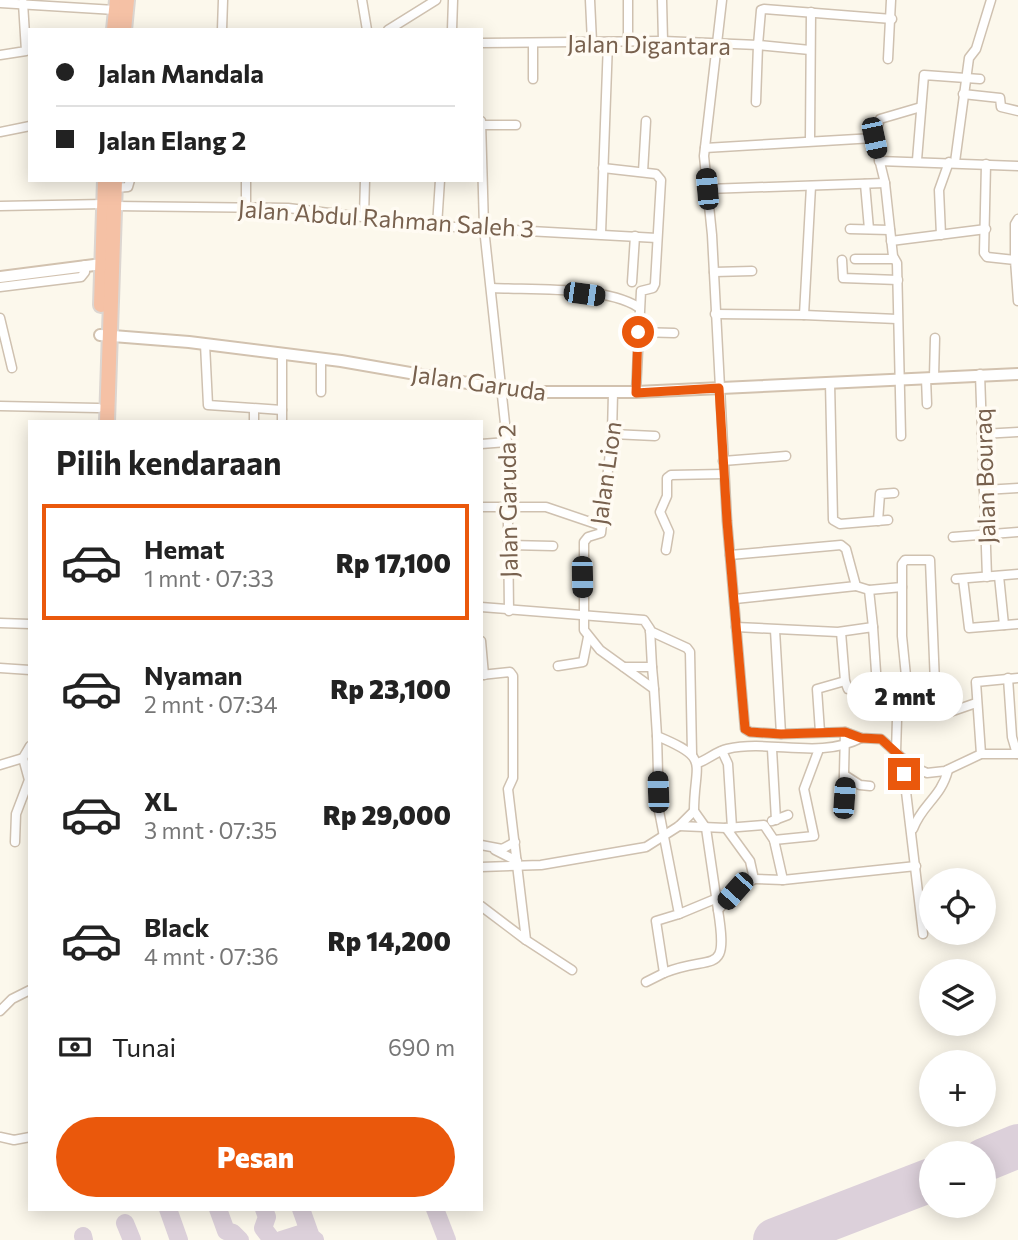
<!DOCTYPE html>
<html lang="id">
<head>
<meta charset="utf-8">
<style>
  :root { --surface:#fff; --page:#f6f6f6; --text:#222; --muted:#767676; --line:#e0e0e0; --accent:#ea580c }
  body { margin:0; font-family:Commissioner,sans-serif; background:var(--page); color:var(--text); height:100vh; display:flex; flex-direction:column; font-size:26px; white-space:nowrap }
  * { box-sizing:border-box; margin:0 }
  p { font-size:23px; color:var(--muted) }
  .icon { flex:none; width:38px; height:38px; fill:none; stroke:currentColor; stroke-width:2; stroke-linecap:round; stroke-linejoin:round }
  .map { position:relative; flex:1; overflow:hidden }
  .sheet { position:absolute; left:28px; top:420px; width:455px; height:791px; display:flex; flex-direction:column; background:var(--surface); border-radius:0px; box-shadow:0 4px 18px #0003 }
  .sheet>* { flex:none }
  .top-card { position:absolute; left:28px; top:28px; width:455px; height:154px; border-radius:0px; box-shadow:0 4px 18px #0003; display:grid; align-content:center; height:154px; padding:0 28px; background:var(--surface) }
  .tools { position:absolute; left:919px; top:868px; display:grid; gap:14px }
  .tools a { display:grid; place-items:center; width:77px; height:77px; border-radius:50%; background:var(--surface); box-shadow:0 4px 18px #0003; font-size:35px }
  .end { position:absolute; width:32px; height:32px; margin:-16px; border:9px solid #ea580c; background:#fff; box-shadow:0 0 0 4px #fff }
  .from { border-radius:50% }
  .bubble { position:absolute; height:49px; border-radius:24px; background:var(--surface); box-shadow:0 4px 18px #0003; font-size:23px; font-weight:800; line-height:49px; text-align:center }
  .car { position:absolute; width:21px; height:42px; margin:-21px -10px; border-radius:9px; box-shadow:0 0 5px 2px #0007; background:linear-gradient(#222 24%,#8ab4d8 0 40%,#222 0 76%,#8ab4d8 0 86%,#222 0) }
  .top-card b { display:flex; align-items:center; gap:24px; height:66px; font-size:26px }
  .top-card b+b { border-top:2px solid var(--line) }
  .top-card i { width:18px; height:18px; background:var(--text) }
  ul { padding:0; list-style:none }
  li { display:flex; align-items:center; gap:21px; height:116px; margin:0 14px 10px; padding:0 14px; border:4px solid transparent; border-radius:0px }
  li div { flex:1 }
  li b { display:block; font-size:26px }
  li em { font-style:normal; font-weight:800 }
  li.active { border-color:var(--accent) }
  li>.icon { width:63px; height:63px; stroke-width:1.5 }
  h2 { padding:0 28px; font-size:32px; line-height:84px }
  .pay { display:flex; align-items:center; gap:18px; height:77px; padding:0 28px; font-size:26px }
  .pay p { margin-inline-start:auto }
  .action { display:flex; gap:14px; margin-top:auto; padding:14px 28px }
  .action a { flex:1; height:80px; border-radius:42px; background:var(--accent); color:#fff; font-size:28px; font-weight:800; line-height:80px; text-align:center }
  .map>svg:first-child { display:block }
  .lines { fill:none; stroke-linecap:round; stroke-linejoin:round }
  .taxiway { stroke:#dcd0da; stroke-width:18 }
  .runway { stroke:#dcd0da; stroke-width:44 }
  .street-casing { stroke:#cfc1b0; stroke-width:11 }
  .secondary-casing { stroke:#d2c2af; stroke-width:14 }
  .highway-casing { stroke:#dcd6d1; stroke-width:18 }
  .street { stroke:#fff; stroke-width:8 }
  .secondary { stroke:#fff; stroke-width:10 }
  .highway { stroke:#f5c1a5; stroke-width:14 }
  .route { stroke:#ea580c; stroke-width:9 }
  .labels { text-anchor:middle; dominant-baseline:central; stroke-width:7; stroke-linejoin:round; paint-order:stroke }
  .street-label { font-size:24px; fill:#78614e; stroke:#fffbf3 }
</style>
</head>
<body>
<div class="map">
<svg width="1018" height="1240" viewBox="0 0 1018 1240">
  <rect width="100%" height="100%" fill="#fcf8ec"/>
  <g class="lines">
    <g class="taxiway">
      <polyline points="168,1209 179,1240"/>
      <polyline points="218,1209 226,1231 233,1233 240,1240"/>
      <polyline points="264,1209 267,1217 263,1228 272,1240"/>
      <polyline points="301,1209 311,1237"/>
      <polyline points="435,1209 447,1240"/>
      <polyline points="125,1223 132,1240"/>
      <polyline points="83,1236 84,1240"/>
      <polyline points="281,1240 303,1233 315,1240"/>
    </g>
    <g class="runway">
      <polyline points="984,1160 1018,1146"/>
      <polyline points="775,1240 931,1180"/>
    </g>
    <g class="street-casing">
      <g id="street">
        <polyline points="362,0 367,30"/>
        <polyline points="590,0 592,42"/>
        <polyline points="628,0 628,42"/>
        <polyline points="662,0 663,41"/>
        <polyline points="722,0 704,156 712,235 727,521 745,729 750,732 781,734 845,732 861,738 881,739 910,765 927,773 945,771 981,754 1018,754"/>
        <polyline points="0,3 115,10"/>
        <polyline points="222,30 223,0"/>
        <polyline points="388,30 436,0"/>
        <polyline points="452,30 453,0"/>
        <polyline points="481,43 663,41 758,45 761,10 764,9 892,19"/>
        <polyline points="0,55 26,51 23,3"/>
        <polyline points="888,59 891,0"/>
        <polyline points="533,79 533,43"/>
        <polyline points="963,94 1000,98 1001,107 1018,111"/>
        <polyline points="756,102 758,45 810,50"/>
        <polyline points="481,121 484,228 507,442 509,611"/>
        <polyline points="483,125 516,125"/>
        <polyline points="0,132 30,126"/>
        <polyline points="810,139 811,12"/>
        <polyline points="705,148 874,138"/>
        <polyline points="917,160 924,75 980,79"/>
        <polyline points="879,161 1018,166"/>
        <polyline points="955,162 969,58 976,49 991,0"/>
        <polyline points="986,164 984,253 987,257 1015,260 1018,301"/>
        <polyline points="603,168 656,174 661,180 655,284 653,288 641,291 636,392"/>
        <polyline points="643,172 646,121"/>
        <polyline points="865,184 869,229"/>
        <polyline points="115,188 128,187 130,180"/>
        <polyline points="707,189 885,183"/>
        <polyline points="0,206 104,204"/>
        <polyline points="114,206 288,208 437,226 657,238"/>
        <polyline points="246,207 246,180"/>
        <polyline points="364,216 365,180"/>
        <polyline points="437,226 440,180"/>
        <polyline points="850,229 890,230"/>
        <polyline points="601,233 608,42"/>
        <polyline points="941,235 939,190 949,162"/>
        <polyline points="891,241 986,229"/>
        <polyline points="855,259 894,259"/>
        <polyline points="842,260 843,278 898,280"/>
        <polyline points="1015,260 1015,224 1018,219"/>
        <polyline points="714,272 752,271"/>
        <polyline points="632,282 635,236"/>
        <polyline points="0,287 81,277 85,272 85,265"/>
        <path d="M493 288C534 290 604 286 638 307"/>
        <polyline points="715,314 804,315 811,186"/>
        <polyline points="804,315 897,319"/>
        <polyline points="0,318 12,368"/>
        <polyline points="638,332 674,333"/>
        <polyline points="205,344 208,405 282,410"/>
        <polyline points="282,354 282,422"/>
        <polyline points="980,374 987,577"/>
        <polyline points="934,377 935,338"/>
        <polyline points="926,378 927,404"/>
        <polyline points="830,382 833,520 840,524 888,520"/>
        <polyline points="321,392 321,359"/>
        <path d="M613 393 612 434 601 533 588 537 584 542V630L600 650 654 689 657 736C712 759 694 761 694 811L706 828"/>
        <polyline points="0,406 98,408"/>
        <polyline points="254,409 254,422"/>
        <polyline points="612,434 655,436"/>
        <polyline points="982,434 1018,432"/>
        <polyline points="901,436 897,263 893,256 885,183 874,138 880,119 921,107"/>
        <polyline points="481,444 507,442"/>
        <polyline points="723,461 786,456"/>
        <polyline points="984,490 1018,488"/>
        <polyline points="481,507 546,507 602,526"/>
        <polyline points="878,521 880,494 894,493"/>
        <polyline points="953,537 1018,532"/>
        <polyline points="509,545 553,546"/>
        <polyline points="666,550 669,532 660,512 667,496 667,478 671,475 724,474"/>
        <polyline points="730,555 841,545 846,549 856,586 869,590 873,627"/>
        <polyline points="999,576 1004,625"/>
        <polyline points="956,579 1018,574"/>
        <polyline points="963,579 969,628 1018,624"/>
        <polyline points="869,590 902,587"/>
        <polyline points="735,599 856,586"/>
        <polyline points="481,607 644,620 650,629 652,667 624,667"/>
        <polyline points="0,623 30,624"/>
        <polyline points="736,627 838,632 873,627 877,687"/>
        <polyline points="775,630 781,734"/>
        <polyline points="650,631 687,648 690,652 692,754"/>
        <polyline points="841,632 845,681 848,689 935,684 930,560 905,560 902,564 902,636 907,686"/>
        <polyline points="481,641 484,675"/>
        <polyline points="558,666 583,662 588,637"/>
        <polyline points="652,667 654,689"/>
        <polyline points="0,668 30,670"/>
        <polyline points="481,675 510,672 513,676 513,778 508,789 526,940 572,970"/>
        <polyline points="1008,678 1012,737 1017,754"/>
        <polyline points="898,713 947,713 976,703"/>
        <polyline points="820,732 817,689 845,681"/>
        <path d="M657 736 659 811 679 914 656 921 664 973C713 953 729 979 718 910L735 891 754 879 750 861 726 828"/>
        <polyline points="772,749 776,820"/>
        <polyline points="722,751 728,764 732,828"/>
        <polyline points="896,752 898,686"/>
        <polyline points="981,754 976,682 1018,678"/>
        <polyline points="902,758 923,934"/>
        <path d="M698 763C707 760 717 751 727 749 772 739 818 760 861 738"/>
        <polyline points="0,765 23,758 30,746"/>
        <polyline points="846,776 860,785 870,786"/>
        <polyline points="843,813 845,732"/>
        <polyline points="772,821 788,815"/>
        <polyline points="679,826 726,828 764,825 774,840 783,880"/>
        <polyline points="706,828 718,910"/>
        <path d="M913 829C922 804 941 798 948 770"/>
        <polyline points="774,840 814,836 804,789 819,749"/>
        <polyline points="15,842 16,814 29,780 23,758"/>
        <polyline points="481,845 502,849 515,842"/>
        <polyline points="495,850 517,861"/>
        <polyline points="481,867 541,865 646,847 679,826 694,811"/>
        <polyline points="754,879 783,880 916,866"/>
        <polyline points="481,906 526,940"/>
        <polyline points="679,914 732,892"/>
        <polyline points="646,982 664,973"/>
        <polyline points="0,1011 12,999 30,990"/>
        <polyline points="0,1137 14,1140 30,1137"/>
      </g>
    </g>
    <g class="secondary-casing">
      <g id="secondary">
        <polyline points="0,277 102,264"/>
        <polyline points="100,335 189,342 341,361 519,392 636,392 1018,374"/>
      </g>
    </g>
    <g class="highway-casing">
      <g id="highway">
        <polyline points="114,30 117,0"/>
        <polyline points="124,30 127,0"/>
        <polyline points="101,305 105,180"/>
        <polyline points="107,422 115,180"/>
      </g>
    </g>
    <use href="#street" class="street"/>
    <use href="#secondary" class="secondary"/>
    <use href="#highway" class="highway"/>
  </g>
  <g class="lines">
    <polyline class="route" points="638,332 636,393 719,388 727,521 745,729 750,732 781,734 845,732 861,738 881,739 902,758 904,774"/>
  </g>
  <g class="labels">
    <g class="street-label">
      <text transform="translate(649 44) rotate(1)">Jalan Digantara</text>
      <text transform="translate(386 218) rotate(4)">Jalan Abdul Rahman Saleh 3</text>
      <text transform="translate(479 382) rotate(8)">Jalan Garuda</text>
      <text transform="translate(605 473) rotate(-82)">Jalan Lion</text>
      <text transform="translate(984 476) rotate(-92)">Jalan Bouraq</text>
      <text transform="translate(507 501) rotate(-91)">Jalan Garuda 2</text>
    </g>
  </g>
</svg>
<div class="tools">
<a><svg class="icon" aria-label="locate" viewBox="0 0 24 24"><circle cx="12" cy="12" r="6"/><path d="M12 2v4M12 18v4M2 12h4M18 12h4"/></svg></a>
<a><svg class="icon" aria-label="layers" viewBox="0 0 24 24"><path d="M12 4l9 5-9 5-9-5zM3 14l9 5 9-5"/></svg></a>
<a>+</a>
<a>−</a>
</div>
<i class="end from" style="left:638px;top:332px"></i>
<i class="end" style="left:904px;top:774px"></i>
<div class="bubble" style="left:847px;top:672px;width:116px">2 mnt</div>
<i class="car" style="left:874px;top:138px;rotate:168deg"></i>
<i class="car" style="left:707px;top:189px;rotate:355deg"></i>
<i class="car" style="left:584px;top:294px;rotate:98deg"></i>
<i class="car" style="left:582px;top:577px;rotate:179deg"></i>
<i class="car" style="left:658px;top:792px;rotate:358deg"></i>
<i class="car" style="left:844px;top:798px;rotate:4deg"></i>
<i class="car" style="left:735px;top:891px;rotate:222deg"></i>
<div class="top-card">
<b><i class="from"></i>Jalan Mandala</b>
<b><i></i>Jalan Elang 2</b>
</div>
<section class="sheet">
<h2>Pilih kendaraan</h2>
<ul>
<li class="active"><svg class="icon" aria-label="car" viewBox="0 0 24 24"><path d="M5 17H2v-5l4-1 3-4h7l3 4 3 1v5h-3M9 17h6M6 11h13"/><circle cx="7" cy="17" r="2"/><circle cx="17" cy="17" r="2"/></svg><div><b>Hemat</b><p>1 mnt · 07:33</p></div><em>Rp 17,100</em></li>
<li><svg class="icon" aria-label="car" viewBox="0 0 24 24"><path d="M5 17H2v-5l4-1 3-4h7l3 4 3 1v5h-3M9 17h6M6 11h13"/><circle cx="7" cy="17" r="2"/><circle cx="17" cy="17" r="2"/></svg><div><b>Nyaman</b><p>2 mnt · 07:34</p></div><em>Rp 23,100</em></li>
<li><svg class="icon" aria-label="car" viewBox="0 0 24 24"><path d="M5 17H2v-5l4-1 3-4h7l3 4 3 1v5h-3M9 17h6M6 11h13"/><circle cx="7" cy="17" r="2"/><circle cx="17" cy="17" r="2"/></svg><div><b>XL</b><p>3 mnt · 07:35</p></div><em>Rp 29,000</em></li>
<li><svg class="icon" aria-label="car" viewBox="0 0 24 24"><path d="M5 17H2v-5l4-1 3-4h7l3 4 3 1v5h-3M9 17h6M6 11h13"/><circle cx="7" cy="17" r="2"/><circle cx="17" cy="17" r="2"/></svg><div><b>Black</b><p>4 mnt · 07:36</p></div><em>Rp 14,200</em></li>
</ul>
<div class="pay"><svg class="icon" aria-label="cash" viewBox="0 0 24 24"><path d="M3 7h18v10H3z"/><circle cx="12" cy="12" r="2"/></svg>Tunai<p>690 m</p></div>
<div class="action"><a>Pesan</a></div>
</section>
</div>
</body>
</html>
